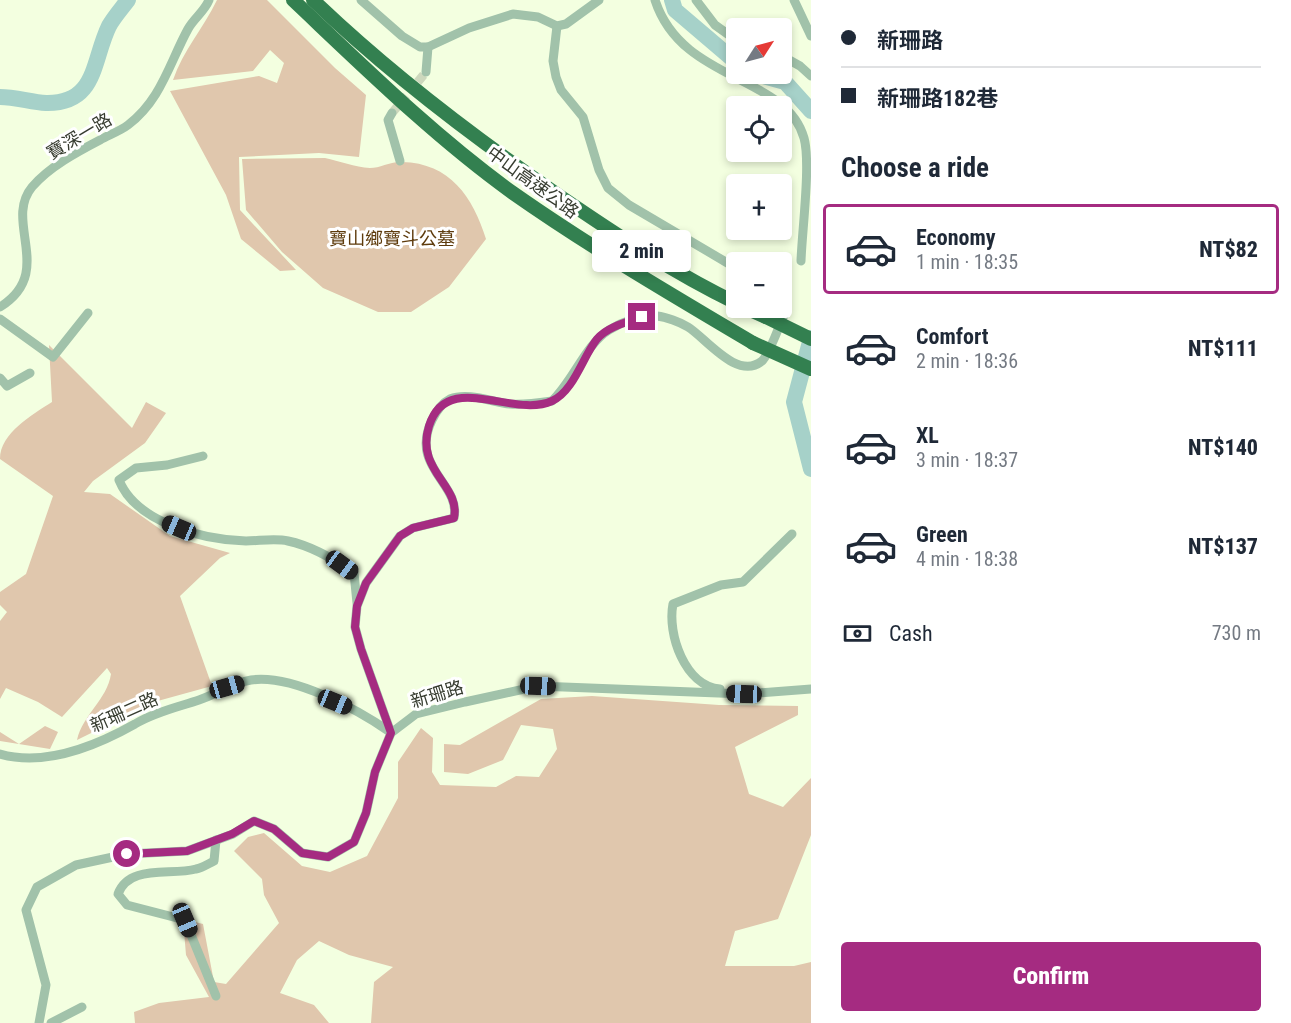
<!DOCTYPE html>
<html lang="en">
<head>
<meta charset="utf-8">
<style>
  :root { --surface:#fff; --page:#f6f6f7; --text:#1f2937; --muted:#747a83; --line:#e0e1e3; --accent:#a52b81 }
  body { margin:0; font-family:"Roboto Condensed","Noto Sans TC",sans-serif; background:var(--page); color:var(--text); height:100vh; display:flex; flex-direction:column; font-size:22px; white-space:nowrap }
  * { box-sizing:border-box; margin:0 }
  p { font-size:20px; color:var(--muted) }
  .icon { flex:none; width:33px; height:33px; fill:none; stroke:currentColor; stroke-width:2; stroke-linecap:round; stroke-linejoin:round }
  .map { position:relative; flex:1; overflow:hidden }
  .details { display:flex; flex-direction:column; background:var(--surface); width:480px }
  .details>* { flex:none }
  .banner { display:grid; align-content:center; height:132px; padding:0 30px; background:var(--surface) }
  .needle { width:39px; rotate:54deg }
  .tools { position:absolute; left:726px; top:18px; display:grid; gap:12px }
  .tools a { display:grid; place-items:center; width:66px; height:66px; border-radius:6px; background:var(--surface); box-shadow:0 3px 9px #0003; font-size:30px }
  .end { position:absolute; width:27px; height:27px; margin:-14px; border:8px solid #a52b81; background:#fff; box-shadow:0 0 0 3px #fff }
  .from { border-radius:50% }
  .bubble { position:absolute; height:42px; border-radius:6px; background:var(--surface); box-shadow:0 3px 9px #0003; font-size:20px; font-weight:800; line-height:42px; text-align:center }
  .car { position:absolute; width:18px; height:36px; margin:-18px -9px; border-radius:8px; box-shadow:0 0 4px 2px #0007; background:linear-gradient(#222 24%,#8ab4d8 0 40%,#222 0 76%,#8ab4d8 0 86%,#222 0) }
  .banner b { display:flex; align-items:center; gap:21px; height:57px; font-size:22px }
  .banner b+b { border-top:2px solid var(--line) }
  .banner i { width:15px; height:15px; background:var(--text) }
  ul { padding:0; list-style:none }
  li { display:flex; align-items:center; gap:18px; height:90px; margin:0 12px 9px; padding:0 18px; border:3px solid transparent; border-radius:6px }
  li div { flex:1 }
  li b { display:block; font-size:22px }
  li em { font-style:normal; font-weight:800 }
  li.current { border-color:var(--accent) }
  li>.icon { width:54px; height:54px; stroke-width:1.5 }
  h2 { padding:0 30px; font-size:27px; line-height:72px }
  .pay { display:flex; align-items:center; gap:15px; height:66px; padding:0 30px; font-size:22px }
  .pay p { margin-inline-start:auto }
  .cta { display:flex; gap:12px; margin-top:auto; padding:12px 30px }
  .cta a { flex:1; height:69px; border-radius:6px; background:var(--accent); color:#fff; font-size:24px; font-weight:800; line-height:69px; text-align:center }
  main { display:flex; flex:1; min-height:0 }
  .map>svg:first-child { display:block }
  .green { fill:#e0c7ad }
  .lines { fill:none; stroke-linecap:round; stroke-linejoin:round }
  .river { stroke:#a6d1c9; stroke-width:16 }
  .minor-tunnel { stroke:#cdd8bd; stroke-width:9; stroke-dasharray:9 4.5; stroke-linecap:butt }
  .minor { stroke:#a1c2aa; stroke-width:9 }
  .highway { stroke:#338050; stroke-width:14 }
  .highway-bridge { stroke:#338050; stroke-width:14 }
  .route { stroke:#a52b81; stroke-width:8 }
  .labels { text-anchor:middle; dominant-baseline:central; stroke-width:6; stroke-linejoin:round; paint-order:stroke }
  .street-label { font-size:18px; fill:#373c30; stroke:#fff }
  .park-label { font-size:18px; fill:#5e3b0c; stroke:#fff }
</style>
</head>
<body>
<main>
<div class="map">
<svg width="811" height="1023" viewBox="0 0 811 1023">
  <rect width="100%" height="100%" fill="#f3ffe0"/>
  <g class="green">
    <path d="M217 0H267L335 68 366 95 359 157 319 153 239 157 240 210 296 270 280 271 241 239 226 195 170 91 259 76 277 83 284 63 270 50 253 71 173 80C183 50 203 29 217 0Z"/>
    <path d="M325 158C339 161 355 167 370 168 380 168 391 161 402 162 450 163 473 197 486 239L449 287 411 312H378L323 288 282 252 246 210 242 159Z"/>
    <path d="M49 345 132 428 146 402 166 413 145 443 93 481 84 492 110 494 170 536 230 553 220 558 180 596 212 686 154 702 77 740C83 714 107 700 111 674L107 668 62 717 38 702 6 688 0 699V621L7 612 0 605V592L26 574 53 496 0 459C0 433 32 415 52 402Z"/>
    <polygon points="592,696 719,705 798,706 798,715 735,747 749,794 783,807 811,778 811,835 778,919 735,931 725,966 794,966 811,962 811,1023 371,1023 374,982 393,967 349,955 319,941 297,960 280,993 314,1005 329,1023 135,1023 134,1012 159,1003 209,997 186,955 183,919 203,924 214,982 226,984 279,923 264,895 262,879 234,851 248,837 264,833 302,866 330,872 367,856 398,798 398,762 421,728 433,738 432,772 440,785 496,787 516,776 539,777 557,749 553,729 521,725 503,760 468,774 444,772 444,744 460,745 541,699"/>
    <polygon points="45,726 58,732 50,749 0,741 0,732 19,744"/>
  </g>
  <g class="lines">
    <g class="river">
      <polyline points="672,0 675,10 736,62"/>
      <polyline points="756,74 785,82 811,111"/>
      <path d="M0 97C15 97 31 102 46 103 97 104 92 61 109 26 114 17 122 8 128 0"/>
      <polyline points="811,338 794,402 811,469"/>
    </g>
    <polyline class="minor-tunnel" points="392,113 426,72"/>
    <g class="minor">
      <polyline points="361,0 402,36 420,47 428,47 469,28 513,14 538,17 557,26 566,24 599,0"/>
      <path d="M655 0C682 83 786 74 804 138 811 163 802 231 801 261"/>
      <polyline points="696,0 715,25 736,40"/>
      <polyline points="794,0 811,36"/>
      <polyline points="557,26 553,61 556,77 561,90 583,117 599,170 608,188 629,205 736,268"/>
      <polyline points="782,56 800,66 811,76"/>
      <polyline points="426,72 428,47"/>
      <polyline points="392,113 388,120 400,161"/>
      <path d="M0 307C56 272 3 222 32 187 49 167 77 152 100 140 109 135 120 131 128 125 161 100 169 64 188 29 194 18 204 12 209 0"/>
      <polyline points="0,319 53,357 88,313"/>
      <polyline points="0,378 7,386 30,373"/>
      <path d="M203 456 167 465 136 468 119 480C136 523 204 540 246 541 259 541 275 538 288 541 312 546 334 559 354 573L357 603"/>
      <path d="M720 689C685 686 667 634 673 604L721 585 743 582 792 534"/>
      <path d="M391 733 361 649 355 627 357 606 366 583 400 536 413 528 454 518C461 483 409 468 432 420 436 412 442 403 450 399 468 392 492 402 510 404 525 405 538 403 552 401 573 381 586 344 609 330 622 322 642 314 657 316 666 317 680 322 688 327 706 338 737 381 762 361 770 354 780 322 786 311L782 298"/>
      <path d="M0 754C45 767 96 746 135 724 155 712 178 707 199 700 217 694 232 683 251 680 292 674 357 709 390 732"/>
      <path d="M216 996 185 920 127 905 118 894C129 864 170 876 196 869 202 868 208 864 214 861L216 840"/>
      <polyline points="39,1023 46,985 26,910 37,887 76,865 127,854 187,851 233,834 254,821 274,829 302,853 328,857 354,842 366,813 375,772 391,733 416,714 465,702 538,686 744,694 811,689"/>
      <polyline points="51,1023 82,1007"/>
    </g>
    <g class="highway">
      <path d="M293 0C364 67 434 136 513 193 590 247 672 295 753 343"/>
      <path d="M313 0C388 72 472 136 558 195 615 234 674 273 736 303"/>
      <polyline points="746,308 766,317"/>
    </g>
    <g class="highway-bridge">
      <polyline points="766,317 811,339"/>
      <polyline points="753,343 811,369"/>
    </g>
  </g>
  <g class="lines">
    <path class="route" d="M127 854 187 851 232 834 254 821 274 829 302 853 328 857 354 842 366 813 375 772 391 733 361 649 355 627 357 606 366 583 400 536 413 528 454 518C461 485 415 471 429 426 447 369 513 419 552 401 574 391 583 356 597 339 608 326 628 322 642 317"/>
  </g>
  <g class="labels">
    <g class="street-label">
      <text transform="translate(79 136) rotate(-31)">寶深一路</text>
      <text transform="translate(533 182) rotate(36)">中山高速公路</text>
      <text transform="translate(437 694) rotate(-17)">新珊路</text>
      <text transform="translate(124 712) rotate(-24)">新珊二路</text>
    </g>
    <g class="park-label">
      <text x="392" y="238">寶山鄉寶斗公墓</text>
    </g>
  </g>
</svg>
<div class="tools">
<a><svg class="needle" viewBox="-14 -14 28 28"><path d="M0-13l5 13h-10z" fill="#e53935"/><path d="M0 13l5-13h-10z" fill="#747a83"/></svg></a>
<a><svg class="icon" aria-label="locate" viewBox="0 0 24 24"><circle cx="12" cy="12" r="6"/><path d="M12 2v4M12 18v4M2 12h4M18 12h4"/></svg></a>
<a>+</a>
<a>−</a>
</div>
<i class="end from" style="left:127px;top:854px"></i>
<i class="end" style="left:642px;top:317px"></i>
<div class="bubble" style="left:592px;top:230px;width:99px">2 min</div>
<i class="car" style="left:179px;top:528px;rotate:293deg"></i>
<i class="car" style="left:342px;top:565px;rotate:126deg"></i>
<i class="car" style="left:538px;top:686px;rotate:92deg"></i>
<i class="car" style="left:227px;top:687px;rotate:74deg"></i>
<i class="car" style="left:744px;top:694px;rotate:272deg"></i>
<i class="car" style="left:335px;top:702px;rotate:112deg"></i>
<i class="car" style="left:185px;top:920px;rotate:157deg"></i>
</div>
<section class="details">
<div class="banner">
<b><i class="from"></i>新珊路</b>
<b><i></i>新珊路182巷</b>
</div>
<h2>Choose a ride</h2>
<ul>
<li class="current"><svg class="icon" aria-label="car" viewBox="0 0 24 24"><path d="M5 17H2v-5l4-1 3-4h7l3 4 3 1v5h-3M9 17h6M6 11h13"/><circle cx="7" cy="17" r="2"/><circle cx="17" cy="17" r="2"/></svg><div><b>Economy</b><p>1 min · 18:35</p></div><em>NT$82</em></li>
<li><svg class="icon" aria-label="car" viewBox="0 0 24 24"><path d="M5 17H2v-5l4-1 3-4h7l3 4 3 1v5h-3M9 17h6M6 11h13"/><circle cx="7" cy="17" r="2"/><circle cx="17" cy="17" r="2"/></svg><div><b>Comfort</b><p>2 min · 18:36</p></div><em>NT$111</em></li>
<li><svg class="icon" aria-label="car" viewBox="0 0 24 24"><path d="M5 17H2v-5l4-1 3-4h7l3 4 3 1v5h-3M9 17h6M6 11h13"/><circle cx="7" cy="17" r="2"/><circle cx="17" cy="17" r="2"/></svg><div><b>XL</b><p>3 min · 18:37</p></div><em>NT$140</em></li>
<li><svg class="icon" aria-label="car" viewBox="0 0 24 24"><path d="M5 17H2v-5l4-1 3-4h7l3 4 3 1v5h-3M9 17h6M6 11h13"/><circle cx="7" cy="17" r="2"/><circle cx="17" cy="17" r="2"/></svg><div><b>Green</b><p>4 min · 18:38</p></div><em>NT$137</em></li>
</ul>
<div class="pay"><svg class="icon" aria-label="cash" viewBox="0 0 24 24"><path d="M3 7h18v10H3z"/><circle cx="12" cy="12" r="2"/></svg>Cash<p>730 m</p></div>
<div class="cta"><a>Confirm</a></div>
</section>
</main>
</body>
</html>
